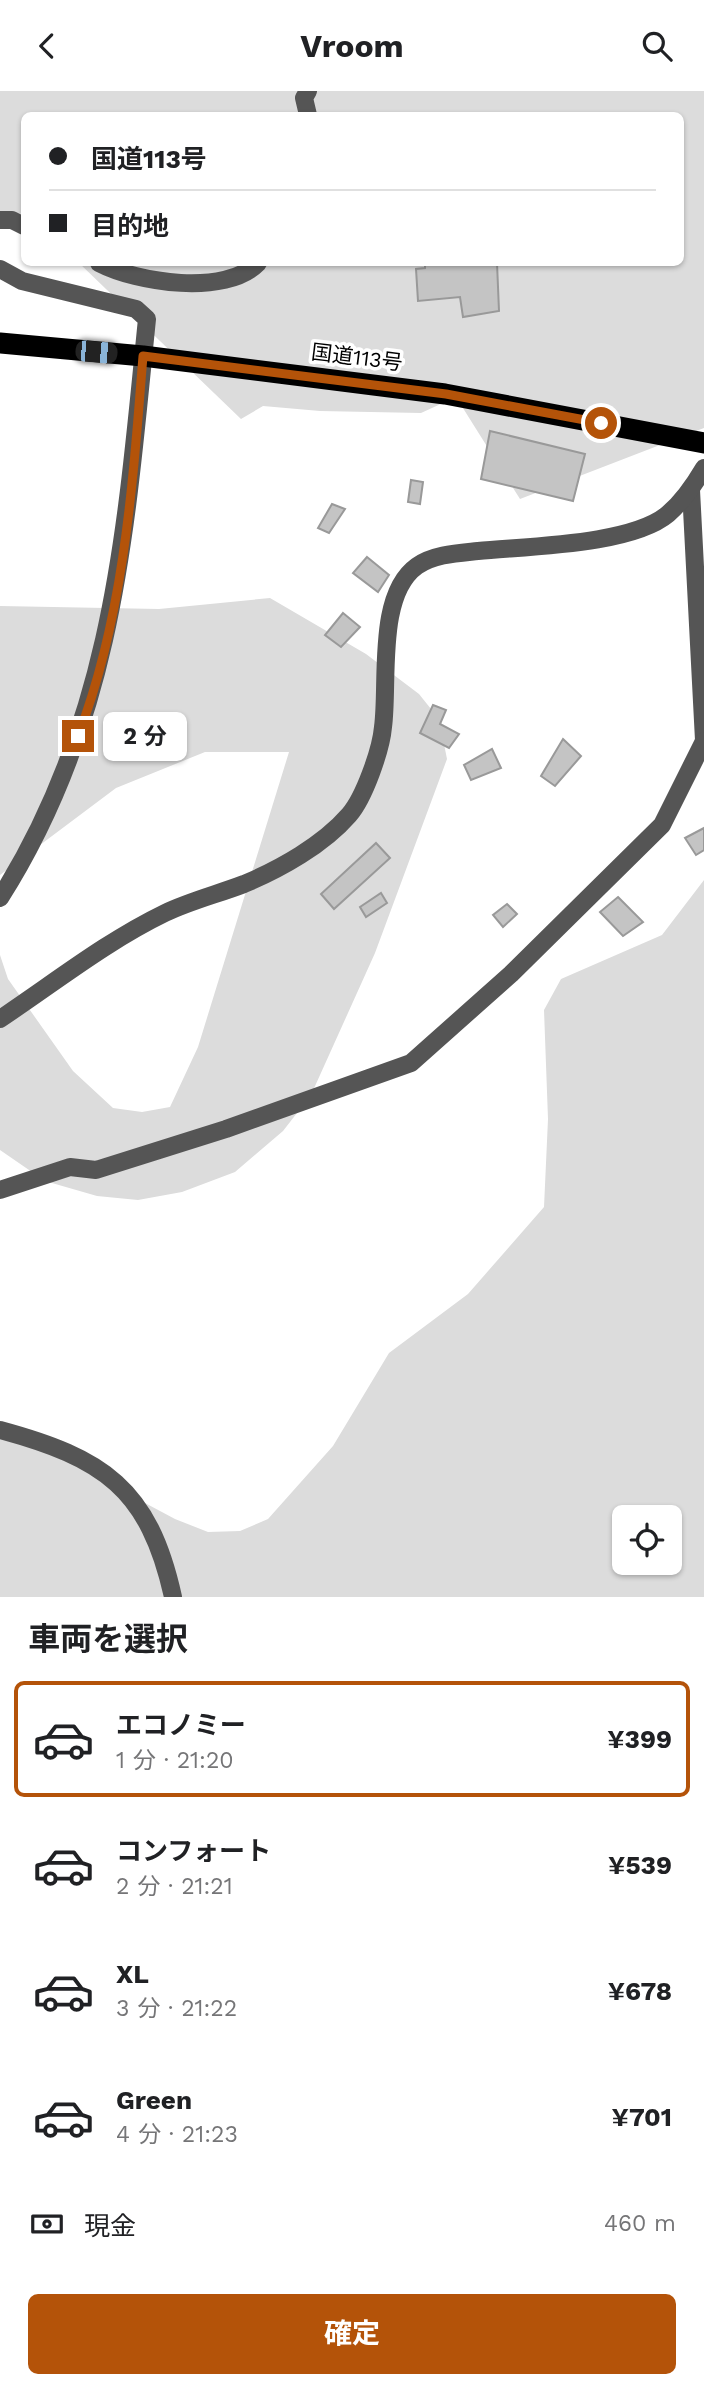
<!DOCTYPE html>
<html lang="ja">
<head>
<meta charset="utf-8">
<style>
  :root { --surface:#fff; --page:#f2f2f2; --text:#202124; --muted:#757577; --line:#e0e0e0; --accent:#b45309 }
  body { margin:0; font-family:"Work Sans","Noto Sans JP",sans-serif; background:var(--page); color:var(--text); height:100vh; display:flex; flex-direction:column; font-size:26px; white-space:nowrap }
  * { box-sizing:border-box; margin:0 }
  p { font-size:23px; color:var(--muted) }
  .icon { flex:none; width:38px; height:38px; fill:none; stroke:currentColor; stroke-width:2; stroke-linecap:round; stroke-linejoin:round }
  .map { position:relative; height:1506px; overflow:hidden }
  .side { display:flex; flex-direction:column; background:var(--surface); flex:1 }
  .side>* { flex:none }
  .banner { position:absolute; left:21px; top:21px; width:663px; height:154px; border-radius:10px; box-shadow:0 2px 5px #0004; display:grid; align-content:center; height:154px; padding:0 28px; background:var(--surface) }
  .fabs { position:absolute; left:612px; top:1414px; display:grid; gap:14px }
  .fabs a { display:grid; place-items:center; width:70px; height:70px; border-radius:10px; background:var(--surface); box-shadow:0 2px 5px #0004; font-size:35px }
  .end { position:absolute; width:32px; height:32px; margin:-16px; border:9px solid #b45309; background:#fff; box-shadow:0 0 0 4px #fff }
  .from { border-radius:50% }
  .bubble { position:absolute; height:49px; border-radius:10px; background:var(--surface); box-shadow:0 2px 5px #0004; font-size:23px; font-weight:700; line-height:49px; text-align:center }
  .car { position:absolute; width:21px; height:42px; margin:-21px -10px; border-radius:9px; box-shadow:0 0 5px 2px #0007; background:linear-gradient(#222 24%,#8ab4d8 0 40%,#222 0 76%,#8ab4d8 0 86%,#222 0) }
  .banner b { display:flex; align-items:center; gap:24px; height:66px; font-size:26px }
  .banner b+b { border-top:2px solid var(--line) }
  .banner i { width:18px; height:18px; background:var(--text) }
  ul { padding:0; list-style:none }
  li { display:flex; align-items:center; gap:21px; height:116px; margin:0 14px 10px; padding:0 14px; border:4px solid transparent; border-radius:10px }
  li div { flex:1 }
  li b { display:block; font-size:26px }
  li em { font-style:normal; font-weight:700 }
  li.current { border-color:var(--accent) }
  li>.icon { width:63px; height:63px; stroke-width:1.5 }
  h2 { padding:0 28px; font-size:32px; line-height:84px }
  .pay { display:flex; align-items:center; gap:18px; height:77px; padding:0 28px; font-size:26px }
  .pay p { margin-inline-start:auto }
  .cta { display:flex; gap:14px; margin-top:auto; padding:14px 28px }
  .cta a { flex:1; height:80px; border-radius:10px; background:var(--accent); color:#fff; font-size:28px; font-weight:700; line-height:80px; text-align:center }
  header { display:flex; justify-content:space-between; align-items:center; height:91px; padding:0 28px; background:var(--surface); font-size:32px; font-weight:700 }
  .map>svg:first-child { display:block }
  .green { fill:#dcdcdc; fill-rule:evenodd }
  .building { fill:#c4c4c4; stroke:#999; stroke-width:2 }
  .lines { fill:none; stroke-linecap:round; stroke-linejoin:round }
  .minor { stroke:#555; stroke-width:18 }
  .highway { stroke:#000; stroke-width:21 }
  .route { stroke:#b45309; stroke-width:9 }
  .labels { text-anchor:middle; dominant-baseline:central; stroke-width:7; stroke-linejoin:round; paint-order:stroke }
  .street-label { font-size:21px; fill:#000; stroke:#fff }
</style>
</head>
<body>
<header><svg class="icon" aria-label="back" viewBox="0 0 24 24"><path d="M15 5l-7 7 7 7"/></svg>Vroom<svg class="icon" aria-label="search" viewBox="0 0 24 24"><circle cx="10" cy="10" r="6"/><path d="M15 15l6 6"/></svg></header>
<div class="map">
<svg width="704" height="1506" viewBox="0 0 704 1506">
  <rect width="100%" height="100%" fill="#fff"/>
  <g class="green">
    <polygon points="0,0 704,0 704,337 520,408 456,306 421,322 320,320 263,315 241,328 79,172 681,172 681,24 24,24 24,123 0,121"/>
    <polygon points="270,507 366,563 419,603 439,628 447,668 375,862 311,1004 283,1040 235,1081 182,1101 138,1109 97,1105 45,1090 0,1059 0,864 8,888 73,980 113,1017 142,1021 170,1016 198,956 289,661 205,661 116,697 0,784 0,515 159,518"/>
    <path d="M704 789V1506H0V1342L25 1348 175 1428 208 1441 240 1440 268 1428 333 1355 389 1262 468 1203 544 1116 548 1028 544 919 561 888 662 844ZM625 1426H670V1472H625Z"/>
  </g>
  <g class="building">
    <polygon points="425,172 497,172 499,220 463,226 460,206 418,210 416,178 425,177"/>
    <polygon points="490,340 585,363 573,410 481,388"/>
    <polygon points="411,389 423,391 420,413 408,411"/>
    <polygon points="332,413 345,418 329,442 318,437"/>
    <polygon points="367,466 389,484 378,501 353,482"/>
    <polygon points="343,522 360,536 341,556 325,544"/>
    <polygon points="433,614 446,619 440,633 459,643 449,657 420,642"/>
    <polygon points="563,648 581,665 555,695 541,685"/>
    <polygon points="492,658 501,677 471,689 464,674"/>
    <polygon points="704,737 704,759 696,764 685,747"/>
    <polygon points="376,752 390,767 334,818 321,803"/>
    <polygon points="381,802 387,812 366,826 360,816"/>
    <polygon points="618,806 643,831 623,845 600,821"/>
    <polygon points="507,813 517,823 503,836 493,824"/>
  </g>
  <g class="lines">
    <g class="minor">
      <polyline points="308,24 304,7 308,0"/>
      <polyline points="0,129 12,129 24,135"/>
      <path d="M99 172C137 192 226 205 258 172"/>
      <path d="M0 178 22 190 136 218 147 228C126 434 115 626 0 807"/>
      <polyline points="691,399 704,649"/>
      <path d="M0 928C54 892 107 850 165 822 190 810 218 803 244 793 280 778 323 754 349 724 364 707 381 659 383 636 389 592 376 504 417 475 434 463 459 462 478 460 528 455 631 454 668 423 683 410 694 394 704 377"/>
      <polyline points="0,1099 70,1076 96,1079 226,1038 411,972 511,883 662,734 704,650"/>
      <path d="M0 1339C103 1367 149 1397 173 1506"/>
    </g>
    <polyline class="highway" points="0,252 143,265 445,303 704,352"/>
  </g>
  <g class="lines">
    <path class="route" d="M78 645C124 526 133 391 143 265L446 303 601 332"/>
  </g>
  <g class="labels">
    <g class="street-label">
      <text transform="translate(357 266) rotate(7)">国道113号</text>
    </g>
  </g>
</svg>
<div class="fabs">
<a><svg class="icon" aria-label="locate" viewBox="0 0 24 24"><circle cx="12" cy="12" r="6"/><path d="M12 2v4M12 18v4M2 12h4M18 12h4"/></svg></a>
</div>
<i class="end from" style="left:601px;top:332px"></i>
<i class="end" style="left:78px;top:645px"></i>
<div class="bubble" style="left:103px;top:621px;width:84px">2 分</div>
<i class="car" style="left:96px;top:261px;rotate:95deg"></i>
<div class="banner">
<b><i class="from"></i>国道113号</b>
<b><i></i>目的地</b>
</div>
</div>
<section class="side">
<h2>車両を選択</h2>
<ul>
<li class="current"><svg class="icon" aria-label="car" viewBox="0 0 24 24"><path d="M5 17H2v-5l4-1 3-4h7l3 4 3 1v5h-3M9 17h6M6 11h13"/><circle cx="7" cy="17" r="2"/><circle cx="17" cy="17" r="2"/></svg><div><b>エコノミー</b><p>1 分 · 21:20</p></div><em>¥399</em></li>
<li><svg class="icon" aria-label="car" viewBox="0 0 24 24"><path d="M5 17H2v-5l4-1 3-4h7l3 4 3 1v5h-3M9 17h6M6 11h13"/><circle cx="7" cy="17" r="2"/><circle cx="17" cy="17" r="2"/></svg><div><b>コンフォート</b><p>2 分 · 21:21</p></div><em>¥539</em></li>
<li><svg class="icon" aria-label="car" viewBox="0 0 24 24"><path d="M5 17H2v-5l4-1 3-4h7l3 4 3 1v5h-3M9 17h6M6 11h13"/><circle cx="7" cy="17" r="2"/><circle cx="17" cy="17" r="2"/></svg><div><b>XL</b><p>3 分 · 21:22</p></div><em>¥678</em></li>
<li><svg class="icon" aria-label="car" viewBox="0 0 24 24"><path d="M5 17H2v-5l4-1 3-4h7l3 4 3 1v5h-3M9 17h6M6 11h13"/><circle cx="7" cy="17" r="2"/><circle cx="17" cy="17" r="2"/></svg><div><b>Green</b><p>4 分 · 21:23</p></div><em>¥701</em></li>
</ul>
<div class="pay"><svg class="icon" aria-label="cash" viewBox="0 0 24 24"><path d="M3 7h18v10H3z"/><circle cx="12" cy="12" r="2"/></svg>現金<p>460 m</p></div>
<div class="cta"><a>確定</a></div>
</section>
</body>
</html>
